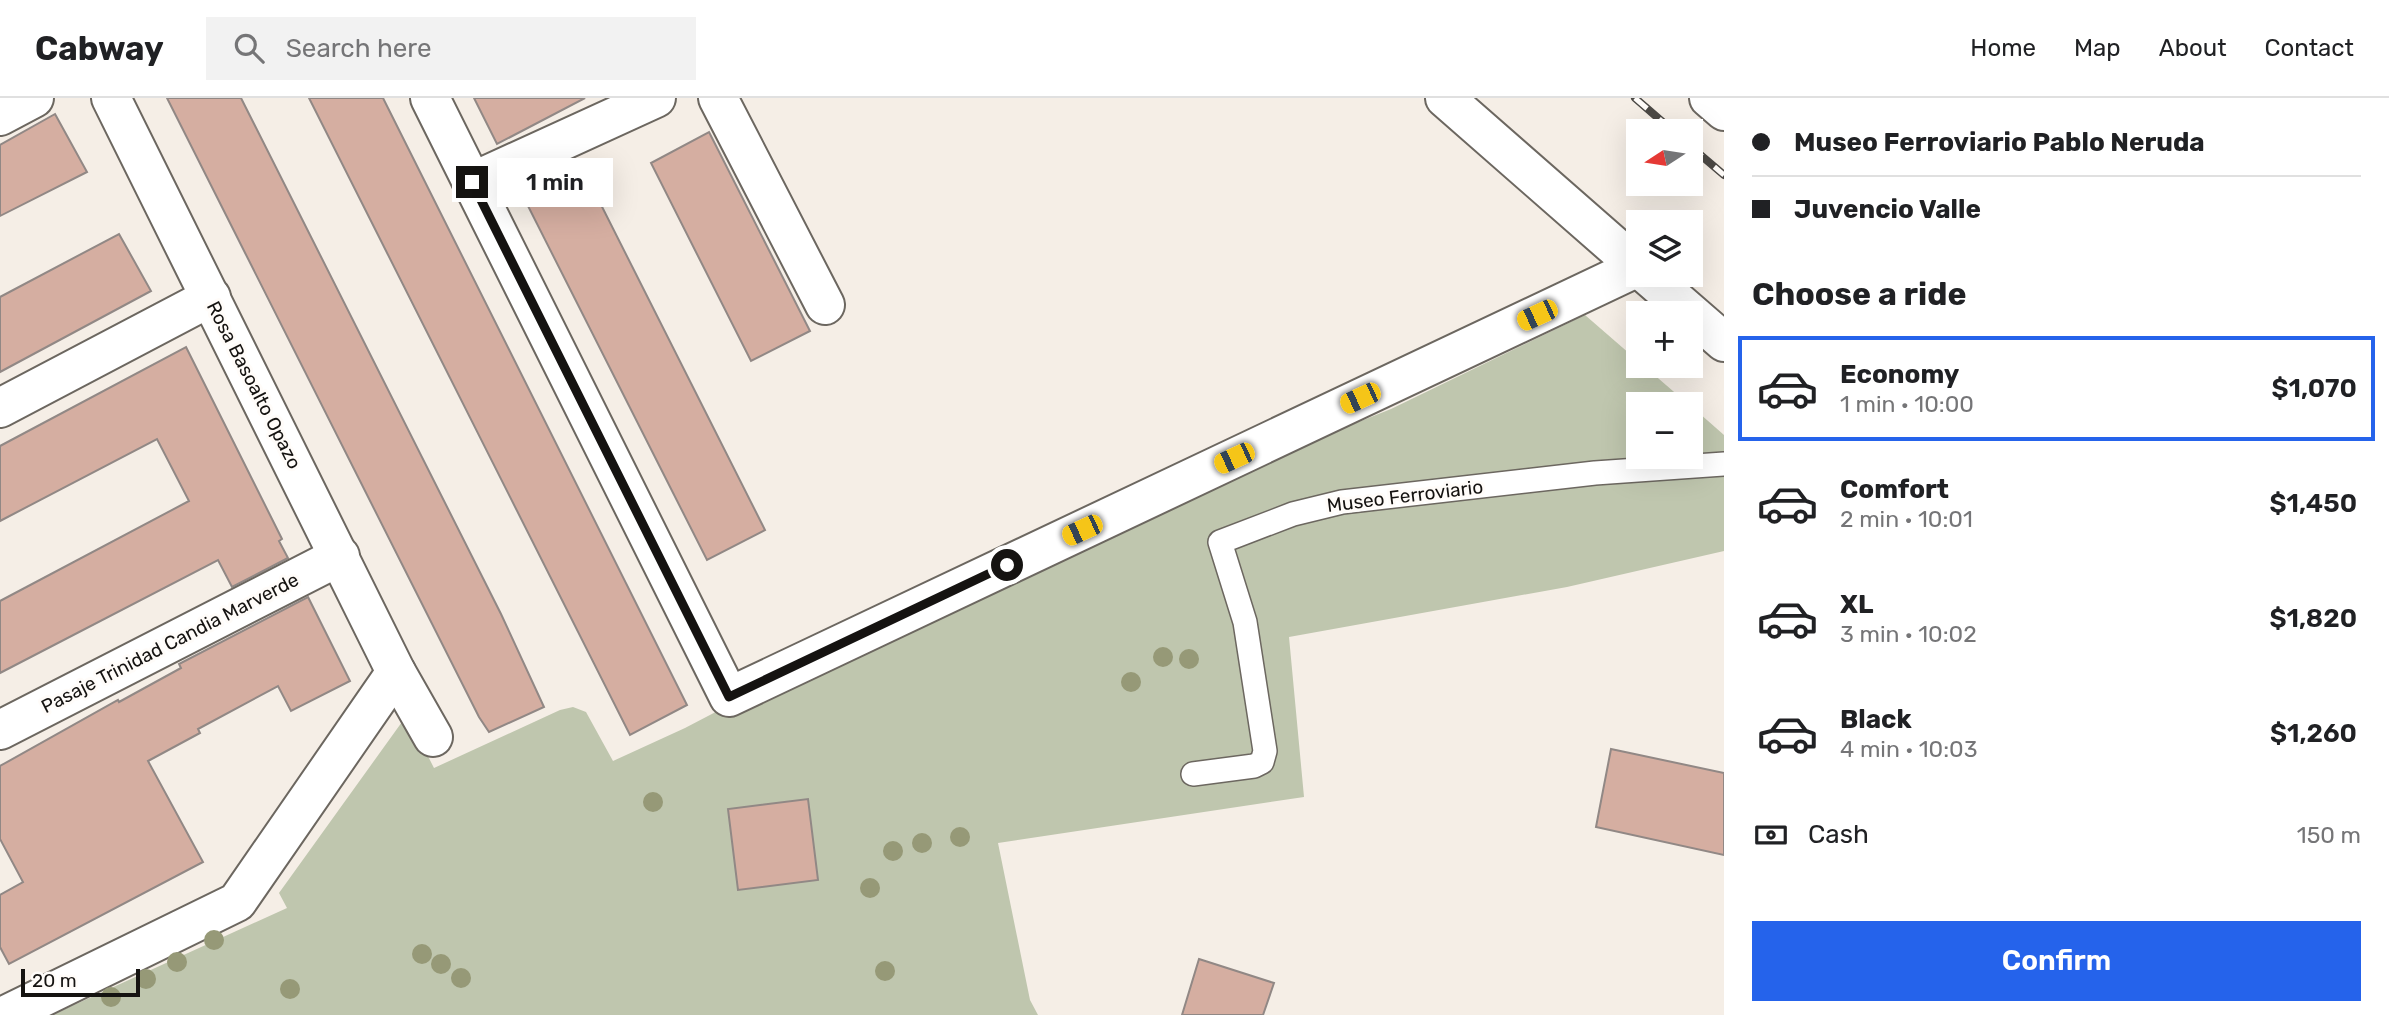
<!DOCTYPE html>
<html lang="en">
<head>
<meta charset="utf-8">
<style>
  :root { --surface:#fff; --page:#f2f2f2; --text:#202124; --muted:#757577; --line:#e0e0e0; --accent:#2563eb }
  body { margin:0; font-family:Rubik,sans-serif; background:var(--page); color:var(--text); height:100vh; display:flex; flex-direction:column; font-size:26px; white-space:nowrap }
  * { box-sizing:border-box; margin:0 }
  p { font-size:23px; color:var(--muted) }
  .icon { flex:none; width:38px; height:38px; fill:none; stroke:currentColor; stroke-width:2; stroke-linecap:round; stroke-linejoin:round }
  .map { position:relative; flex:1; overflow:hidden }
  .panel { display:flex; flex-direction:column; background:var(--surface); width:665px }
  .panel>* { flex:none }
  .banner { display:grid; align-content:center; height:154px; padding:0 28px; background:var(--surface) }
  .needle { width:46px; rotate:258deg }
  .controls { position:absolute; left:1626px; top:21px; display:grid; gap:14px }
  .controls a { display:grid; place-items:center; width:77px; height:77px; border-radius:0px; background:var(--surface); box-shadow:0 7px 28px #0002; font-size:35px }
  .scale { position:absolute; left:21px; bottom:18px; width:119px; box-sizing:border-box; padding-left:7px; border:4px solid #151311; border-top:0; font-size:19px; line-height:24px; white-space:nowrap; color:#151311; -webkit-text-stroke:5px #fffcf9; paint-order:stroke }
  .end { position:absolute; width:32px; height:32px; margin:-16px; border:9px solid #151311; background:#fff; box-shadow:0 0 0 4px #fff }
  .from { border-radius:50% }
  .bubble { position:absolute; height:49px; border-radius:0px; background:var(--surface); box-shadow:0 7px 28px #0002; font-size:23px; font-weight:600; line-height:49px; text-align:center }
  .car { position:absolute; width:21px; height:42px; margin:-21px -10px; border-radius:9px; box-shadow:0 0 5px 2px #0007; background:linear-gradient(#f5c518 24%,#345 0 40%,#f5c518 0 76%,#345 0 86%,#f5c518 0) }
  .banner b { display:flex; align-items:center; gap:24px; height:66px; font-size:26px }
  .banner b+b { border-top:2px solid var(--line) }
  .banner i { width:18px; height:18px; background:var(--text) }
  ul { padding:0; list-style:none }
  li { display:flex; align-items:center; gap:21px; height:105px; margin:0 14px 10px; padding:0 14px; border:4px solid transparent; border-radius:0px }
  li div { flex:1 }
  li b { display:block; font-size:26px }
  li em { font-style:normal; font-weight:600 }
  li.active { border-color:var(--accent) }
  li>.icon { width:63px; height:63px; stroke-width:1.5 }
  h2 { padding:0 28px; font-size:32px; line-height:84px }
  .pay { display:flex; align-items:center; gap:18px; height:77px; padding:0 28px; font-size:26px }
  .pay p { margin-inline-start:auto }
  .primary-button { display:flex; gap:14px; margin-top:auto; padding:14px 28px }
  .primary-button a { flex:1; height:80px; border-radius:0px; background:var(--accent); color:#fff; font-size:28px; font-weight:600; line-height:80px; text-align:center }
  header { display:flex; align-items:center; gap:42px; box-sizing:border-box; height:98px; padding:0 35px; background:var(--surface); border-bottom:2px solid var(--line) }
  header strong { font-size:33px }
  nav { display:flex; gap:38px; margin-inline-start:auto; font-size:24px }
  .search { width:490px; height:63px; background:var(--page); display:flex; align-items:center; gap:18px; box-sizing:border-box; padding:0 24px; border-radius:0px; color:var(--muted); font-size:26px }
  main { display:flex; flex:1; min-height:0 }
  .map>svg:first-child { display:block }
  .green { fill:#bfc6ae }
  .building { fill:#d5aea1; stroke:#918885; stroke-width:2 }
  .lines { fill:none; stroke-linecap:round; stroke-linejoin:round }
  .lane-casing { stroke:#6c6760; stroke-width:26 }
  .street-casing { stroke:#6c6760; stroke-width:42 }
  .secondary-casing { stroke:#6c6760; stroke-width:42 }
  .lane { stroke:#fff; stroke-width:23 }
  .street { stroke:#fff; stroke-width:38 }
  .secondary { stroke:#fff; stroke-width:38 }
  .rail-casing { stroke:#4c4945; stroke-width:8 }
  .rail { stroke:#fffcf9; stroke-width:5; stroke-dasharray:16; stroke-linecap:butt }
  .tree { fill:#969977 }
  .route { stroke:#151311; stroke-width:9 }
  .labels { text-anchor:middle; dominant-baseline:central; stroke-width:6; stroke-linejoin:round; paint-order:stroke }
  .street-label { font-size:19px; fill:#151311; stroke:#fffcf9 }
</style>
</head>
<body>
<header>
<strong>Cabway</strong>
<div class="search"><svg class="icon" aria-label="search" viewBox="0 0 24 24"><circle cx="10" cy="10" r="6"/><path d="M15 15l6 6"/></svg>Search here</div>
<nav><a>Home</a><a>Map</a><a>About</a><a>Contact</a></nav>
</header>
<main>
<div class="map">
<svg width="1724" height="917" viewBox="0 0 1724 917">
  <rect width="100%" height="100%" fill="#f5eee6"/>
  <polygon class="green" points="1585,217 1638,263 1638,268 1644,268 1688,306 1638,306 1638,359 1690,359 1691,308 1724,337 1724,453 1567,489 1289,539 1304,699 998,745 1030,902 1038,917 52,917 287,810 279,795 407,617 434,670 560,612 573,609 586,614 613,663 685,630 857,540 1173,398 1391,311"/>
  <g class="building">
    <polygon points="167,0 241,0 501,516 544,609 489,634 479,619"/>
    <polygon points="309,0 383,0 687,607 630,637"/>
    <polygon points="474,0 585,0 497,46"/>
    <polygon points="55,16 87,74 0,118 0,47"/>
    <polygon points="709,34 810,233 751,263 651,65"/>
    <polygon points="586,77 765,432 707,462 528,108"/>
    <polygon points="119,136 151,193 0,274 0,199"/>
    <polygon points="186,249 282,441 279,443 288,460 232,489 218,462 0,575 0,503 189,403 157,341 0,423 0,348"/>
    <polygon points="308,499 350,583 291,613 278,588 198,631 200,635 148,663 203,764 9,866 0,849 0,797 23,784 0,741 0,668 118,602 119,604 181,570 179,566"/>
    <polygon points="1611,651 1724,675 1724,757 1596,729"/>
    <polygon points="808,701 818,782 738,792 728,711"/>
    <polygon points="1199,861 1274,885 1263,917 1182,917"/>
  </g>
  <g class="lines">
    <g class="lane-casing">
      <polyline id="lane" points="1193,676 1254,668 1262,664 1265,653 1245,524 1220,444 1293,416 1342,404 1595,375 1724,366"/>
    </g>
    <g class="street-casing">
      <g id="street">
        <polyline points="111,0 396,574 433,639"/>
        <polyline points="430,0 729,599 1638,169"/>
        <polyline points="718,0 825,207"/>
        <polyline points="1709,0 1724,13"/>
        <polyline points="0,18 34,0"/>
        <polyline points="472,84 656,0"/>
        <polyline points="0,310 211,199"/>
        <polyline points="0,632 340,458"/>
        <polyline points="6,917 237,804 396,574"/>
      </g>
    </g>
    <g class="secondary-casing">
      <g id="secondary">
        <polyline points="1445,0 1638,169"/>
        <polyline points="1647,177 1724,244"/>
      </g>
    </g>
    <use href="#lane" class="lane"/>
    <use href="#street" class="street"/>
    <use href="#secondary" class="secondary"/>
    <g class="rail-casing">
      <g id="rail">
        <polyline points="1635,0 1673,33"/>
        <polyline points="1690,48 1724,77"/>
      </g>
    </g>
    <use href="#rail" class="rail"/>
  </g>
  <g class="tree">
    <circle cx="1163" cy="559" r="10"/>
    <circle cx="1189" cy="561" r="10"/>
    <circle cx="1131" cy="584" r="10"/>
    <circle cx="653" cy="704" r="10"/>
    <circle cx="960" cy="739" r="10"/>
    <circle cx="922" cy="745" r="10"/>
    <circle cx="893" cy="753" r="10"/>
    <circle cx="870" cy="790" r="10"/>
    <circle cx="214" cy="842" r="10"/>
    <circle cx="422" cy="856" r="10"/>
    <circle cx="177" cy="864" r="10"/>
    <circle cx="441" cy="866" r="10"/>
    <circle cx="885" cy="873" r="10"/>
    <circle cx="461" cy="880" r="10"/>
    <circle cx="146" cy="881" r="10"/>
    <circle cx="290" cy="891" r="10"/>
    <circle cx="111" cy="899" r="10"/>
  </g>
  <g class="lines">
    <polyline class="route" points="472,84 729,599 1007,467"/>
  </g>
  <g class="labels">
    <g class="street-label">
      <text transform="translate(254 287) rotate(63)">Rosa Basoalto Opazo</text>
      <text transform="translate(1405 398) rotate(-7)">Museo Ferroviario</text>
      <text transform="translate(170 545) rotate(-27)">Pasaje Trinidad Candia Marverde</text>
    </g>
  </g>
</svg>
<div class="controls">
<a><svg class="needle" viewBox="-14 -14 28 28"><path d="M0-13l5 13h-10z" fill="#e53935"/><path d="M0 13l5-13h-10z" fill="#757577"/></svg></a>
<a><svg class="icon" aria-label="layers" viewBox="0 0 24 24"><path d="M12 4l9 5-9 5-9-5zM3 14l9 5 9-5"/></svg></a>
<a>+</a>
<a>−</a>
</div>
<div class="scale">20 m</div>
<i class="end from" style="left:1007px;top:467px"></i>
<i class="end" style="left:472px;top:84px"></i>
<div class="bubble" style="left:497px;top:60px;width:116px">1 min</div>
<i class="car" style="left:1537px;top:217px;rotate:245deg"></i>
<i class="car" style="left:1360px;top:300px;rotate:245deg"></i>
<i class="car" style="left:1234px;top:360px;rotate:245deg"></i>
<i class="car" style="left:1082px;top:432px;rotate:245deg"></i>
</div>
<section class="panel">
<div class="banner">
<b><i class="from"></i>Museo Ferroviario Pablo Neruda</b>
<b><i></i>Juvencio Valle</b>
</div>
<h2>Choose a ride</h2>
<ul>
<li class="active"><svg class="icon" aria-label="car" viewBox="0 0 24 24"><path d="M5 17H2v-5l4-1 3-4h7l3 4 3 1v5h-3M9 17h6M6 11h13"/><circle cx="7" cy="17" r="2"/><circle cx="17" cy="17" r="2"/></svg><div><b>Economy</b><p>1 min · 10:00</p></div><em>$1,070</em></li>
<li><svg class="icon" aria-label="car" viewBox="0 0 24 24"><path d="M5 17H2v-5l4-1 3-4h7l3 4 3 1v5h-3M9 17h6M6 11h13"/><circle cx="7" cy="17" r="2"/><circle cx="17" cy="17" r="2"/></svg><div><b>Comfort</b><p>2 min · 10:01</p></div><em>$1,450</em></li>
<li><svg class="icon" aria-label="car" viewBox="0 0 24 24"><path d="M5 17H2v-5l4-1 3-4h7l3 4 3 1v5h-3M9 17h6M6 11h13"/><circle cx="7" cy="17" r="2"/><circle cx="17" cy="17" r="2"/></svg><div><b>XL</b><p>3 min · 10:02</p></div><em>$1,820</em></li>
<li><svg class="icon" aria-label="car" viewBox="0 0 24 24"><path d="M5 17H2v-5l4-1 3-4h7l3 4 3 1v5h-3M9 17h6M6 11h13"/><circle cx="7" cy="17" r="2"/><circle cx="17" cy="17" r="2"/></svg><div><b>Black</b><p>4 min · 10:03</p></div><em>$1,260</em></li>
</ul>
<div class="pay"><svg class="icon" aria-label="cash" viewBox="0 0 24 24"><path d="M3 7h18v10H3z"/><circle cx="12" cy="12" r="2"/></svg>Cash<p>150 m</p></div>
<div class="primary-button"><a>Confirm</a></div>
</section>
</main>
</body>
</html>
